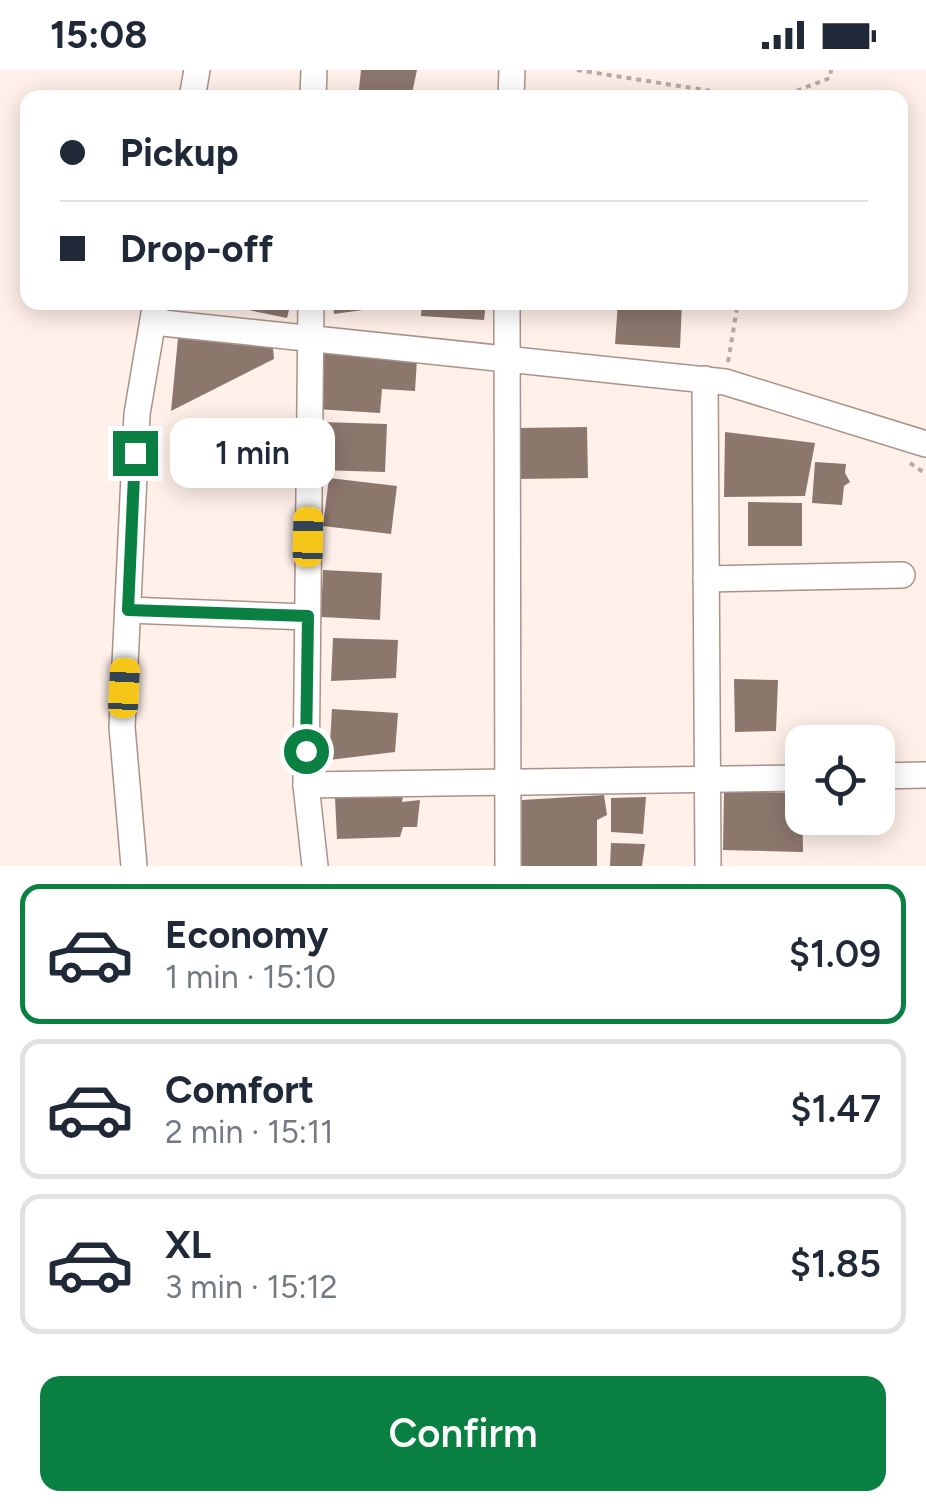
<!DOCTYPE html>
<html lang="en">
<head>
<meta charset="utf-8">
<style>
  :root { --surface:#fff; --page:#f6f6f7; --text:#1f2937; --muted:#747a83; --line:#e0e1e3; --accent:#0b8043 }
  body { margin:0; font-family:Figtree,sans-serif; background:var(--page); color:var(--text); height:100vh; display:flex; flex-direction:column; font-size:38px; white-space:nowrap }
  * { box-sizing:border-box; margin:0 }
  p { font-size:32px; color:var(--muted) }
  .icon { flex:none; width:55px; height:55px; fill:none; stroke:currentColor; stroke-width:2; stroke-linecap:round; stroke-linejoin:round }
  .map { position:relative; height:796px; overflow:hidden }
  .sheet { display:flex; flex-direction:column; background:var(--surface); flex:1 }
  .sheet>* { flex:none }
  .top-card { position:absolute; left:20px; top:20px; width:888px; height:220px; border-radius:20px; box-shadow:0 5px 25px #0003; display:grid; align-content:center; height:220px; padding:0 40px; background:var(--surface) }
  .tools { position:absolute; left:785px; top:655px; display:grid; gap:20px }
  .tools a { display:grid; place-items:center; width:110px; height:110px; border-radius:20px; background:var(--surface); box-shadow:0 5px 25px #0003; font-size:50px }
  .end { position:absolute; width:45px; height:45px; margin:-22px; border:12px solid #0b8043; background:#fff; box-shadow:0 0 0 5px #fff }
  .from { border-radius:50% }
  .bubble { position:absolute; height:70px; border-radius:20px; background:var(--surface); box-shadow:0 5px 25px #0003; font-size:32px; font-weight:600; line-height:70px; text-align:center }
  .car { position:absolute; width:30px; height:60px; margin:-30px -15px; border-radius:12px; box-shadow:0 0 8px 2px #0007; background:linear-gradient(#f5c518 24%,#345 0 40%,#f5c518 0 76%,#345 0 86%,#f5c518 0) }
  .top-card b { display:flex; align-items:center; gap:35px; height:95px; font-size:38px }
  .top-card b+b { border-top:2px solid var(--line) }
  .top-card i { width:25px; height:25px; background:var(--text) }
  ul { padding:18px 0 0; list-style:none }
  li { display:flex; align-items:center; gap:30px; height:140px; margin:0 20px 15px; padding:0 20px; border:5px solid var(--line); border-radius:20px }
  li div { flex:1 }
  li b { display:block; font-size:38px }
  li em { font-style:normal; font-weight:600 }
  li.on { border-color:var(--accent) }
  li>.icon { width:90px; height:90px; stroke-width:1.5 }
  .action { display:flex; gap:20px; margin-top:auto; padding:20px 40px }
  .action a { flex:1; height:115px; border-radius:20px; background:var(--accent); color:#fff; font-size:40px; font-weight:600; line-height:115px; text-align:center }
  .status { display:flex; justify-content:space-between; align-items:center; height:70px; padding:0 50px; background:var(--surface); direction:ltr }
  .status svg { height:28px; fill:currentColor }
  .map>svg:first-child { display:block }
  .building { fill:#8c776d }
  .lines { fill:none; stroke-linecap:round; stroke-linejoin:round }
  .minor-casing { stroke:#a99388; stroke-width:28 }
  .path { stroke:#b8aba5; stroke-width:4; stroke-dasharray:5 5; stroke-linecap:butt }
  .minor { stroke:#fff; stroke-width:25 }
  .route { stroke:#0b8043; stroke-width:12 }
</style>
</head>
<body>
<div class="status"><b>15:08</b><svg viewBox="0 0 49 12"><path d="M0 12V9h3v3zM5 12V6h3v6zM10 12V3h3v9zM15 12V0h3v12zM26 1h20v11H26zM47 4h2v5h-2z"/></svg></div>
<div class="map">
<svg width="926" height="796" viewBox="0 0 926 796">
  <rect width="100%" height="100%" fill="#fff0e9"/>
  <g class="building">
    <polygon points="361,0 417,0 411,28 358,28"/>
    <polygon points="210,232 291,232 287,248"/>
    <polygon points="333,232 399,232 399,235 334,244"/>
    <polygon points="422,232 486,232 484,250 421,246"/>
    <polygon points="618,232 682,232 680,278 615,274"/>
    <polygon points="178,268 273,278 274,289 171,341"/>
    <polygon points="319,283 417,289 415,321 382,319 380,343 315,339"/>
    <polygon points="320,352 387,354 385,402 318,400"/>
    <polygon points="587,357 588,408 519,409 518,358"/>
    <polygon points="725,362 815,373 805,426 724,427"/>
    <polygon points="815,392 846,394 845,403 850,412 844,416 842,435 812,433"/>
    <polygon points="329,408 397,416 391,464 323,456"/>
    <polygon points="748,432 802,433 802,476 748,476"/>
    <polygon points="323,500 382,503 380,550 321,547"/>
    <polygon points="333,568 398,570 396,608 331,611"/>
    <polygon points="734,609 778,610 776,661 735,662"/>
    <polygon points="332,639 398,643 395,682 329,690"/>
    <polygon points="724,721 802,723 803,782 723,780"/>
    <polygon points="403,725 402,732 420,730 417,757 403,757 400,767 337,769 335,728"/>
    <polygon points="604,725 607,745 597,750 597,796 522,796 522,730"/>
    <polygon points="646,727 643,764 611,762 611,728"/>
    <polygon points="611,773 645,774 642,796 610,796"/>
  </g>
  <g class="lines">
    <g class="minor-casing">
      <g id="minor">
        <polyline points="192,28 197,0"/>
        <polyline points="313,28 314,0"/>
        <polyline points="511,28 512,0"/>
        <polyline points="311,232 306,715 315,796"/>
        <polyline points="507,232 508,796"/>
        <polyline points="153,252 725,312 926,374"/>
        <polyline points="705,309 708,796"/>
        <polyline points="706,509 902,505"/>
        <polyline points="128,540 307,547"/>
        <polyline points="878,706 926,705"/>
        <polyline points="306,715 802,708"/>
        <polyline points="134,796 122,657 137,344 156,232"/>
      </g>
    </g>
    <g class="path">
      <polyline points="577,0 756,28"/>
      <polyline points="778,28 830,8 831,0"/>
      <polyline points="728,292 738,232"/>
      <polyline points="910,393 926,404"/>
    </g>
    <use href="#minor" class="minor"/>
  </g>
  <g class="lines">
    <polyline class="route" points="135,383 128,540 308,546 306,681"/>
  </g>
</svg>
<div class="tools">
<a><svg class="icon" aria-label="locate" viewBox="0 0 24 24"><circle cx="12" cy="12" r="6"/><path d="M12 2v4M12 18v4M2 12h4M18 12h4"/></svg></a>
</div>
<i class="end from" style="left:306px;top:681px"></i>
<i class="end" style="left:135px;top:383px"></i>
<div class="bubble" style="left:170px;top:348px;width:165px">1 min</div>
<i class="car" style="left:308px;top:467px;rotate:1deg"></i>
<i class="car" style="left:124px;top:618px;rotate:3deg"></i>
<div class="top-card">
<b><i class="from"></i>Pickup</b>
<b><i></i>Drop-off</b>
</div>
</div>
<section class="sheet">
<ul>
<li class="on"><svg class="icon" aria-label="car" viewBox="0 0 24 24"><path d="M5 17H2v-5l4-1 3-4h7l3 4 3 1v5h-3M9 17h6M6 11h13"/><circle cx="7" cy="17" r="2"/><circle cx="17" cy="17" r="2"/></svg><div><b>Economy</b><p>1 min · 15:10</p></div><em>$1.09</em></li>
<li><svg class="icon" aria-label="car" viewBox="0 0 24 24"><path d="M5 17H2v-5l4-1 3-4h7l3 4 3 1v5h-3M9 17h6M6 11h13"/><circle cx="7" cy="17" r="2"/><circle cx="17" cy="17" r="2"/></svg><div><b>Comfort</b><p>2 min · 15:11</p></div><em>$1.47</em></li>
<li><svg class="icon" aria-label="car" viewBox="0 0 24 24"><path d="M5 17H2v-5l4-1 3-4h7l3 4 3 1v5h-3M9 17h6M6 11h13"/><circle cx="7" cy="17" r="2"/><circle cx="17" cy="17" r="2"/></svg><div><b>XL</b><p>3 min · 15:12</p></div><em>$1.85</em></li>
</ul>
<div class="action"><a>Confirm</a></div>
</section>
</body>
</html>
